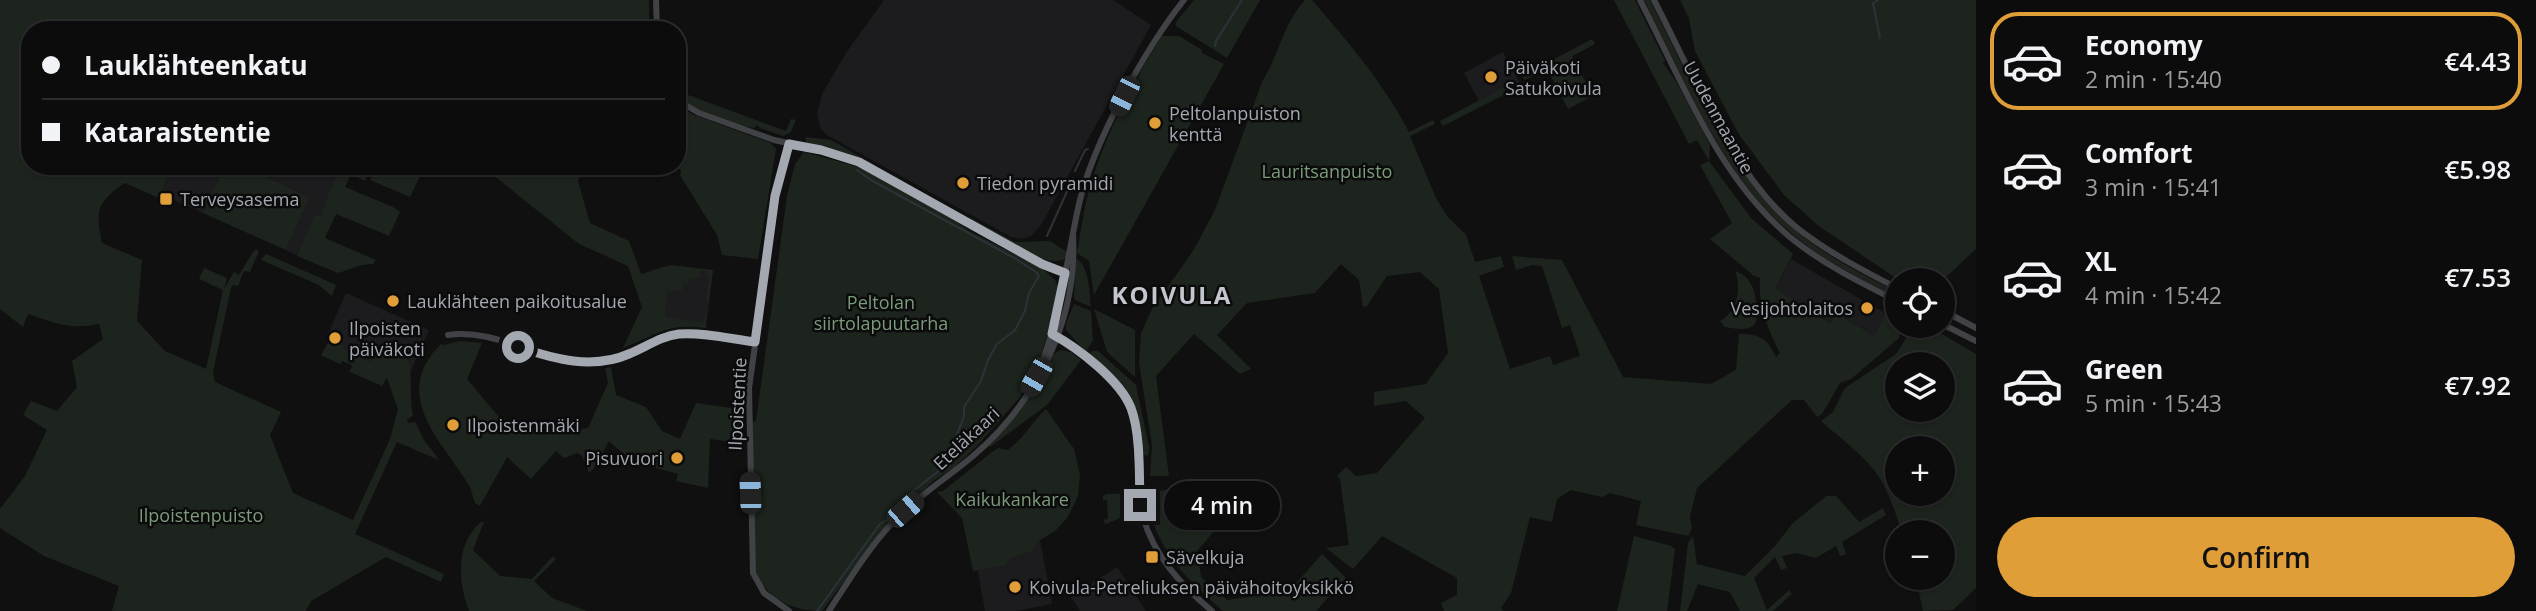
<!DOCTYPE html>
<html lang="en">
<head>
<meta charset="utf-8">
<style>
  :root { --surface:#0c0c0d; --page:#151516; --text:#f1f3f6; --muted:#9a9b9d; --line:#2c2c2e; --accent:#e09e39 }
  body { margin:0; font-family:"Open Sans",sans-serif; background:var(--page); color:var(--text); height:100vh; display:flex; flex-direction:column; font-size:26px; white-space:nowrap }
  * { box-sizing:border-box; margin:0 }
  p { font-size:23px; color:var(--muted) }
  .icon { flex:none; width:38px; height:38px; fill:none; stroke:currentColor; stroke-width:2; stroke-linecap:round; stroke-linejoin:round }
  .map { position:relative; flex:1; overflow:hidden }
  .details { display:flex; flex-direction:column; background:var(--surface); width:560px }
  .details>* { flex:none }
  .top-card { position:absolute; left:21px; top:21px; width:665px; height:154px; border-radius:28px; box-shadow:0 2px 5px #0004,0 0 0 2px var(--line); display:grid; align-content:center; height:154px; padding:0 21px; background:var(--surface) }
  .buttons { position:absolute; left:1885px; top:268px; display:grid; gap:14px }
  .buttons a { display:grid; place-items:center; width:70px; height:70px; border-radius:50%; background:var(--surface); box-shadow:0 2px 5px #0004,0 0 0 2px var(--line); font-size:35px }
  .end { position:absolute; width:32px; height:32px; margin:-16px; border:9px solid #a3a8b1; background:#111; box-shadow:0 0 0 4px #111 }
  .from { border-radius:50% }
  .bubble { position:absolute; height:49px; border-radius:24px; background:var(--surface); box-shadow:0 2px 5px #0004,0 0 0 2px var(--line); font-size:23px; font-weight:600; line-height:49px; text-align:center }
  .car { position:absolute; width:21px; height:42px; margin:-21px -10px; border-radius:9px; box-shadow:0 0 5px 2px #0007; background:linear-gradient(#222 24%,#8ab4d8 0 40%,#222 0 76%,#8ab4d8 0 86%,#222 0) }
  .top-card b { display:flex; align-items:center; gap:24px; height:66px; font-size:26px }
  .top-card b+b { border-top:2px solid var(--line) }
  .top-card i { width:18px; height:18px; background:var(--text) }
  ul { padding:12px 0 0; list-style:none }
  li { display:flex; align-items:center; gap:21px; height:98px; margin:0 14px 10px; padding:0 7px; border:4px solid transparent; border-radius:28px }
  li div { flex:1 }
  li b { display:block; font-size:26px }
  li em { font-style:normal; font-weight:600 }
  li.current { border-color:var(--accent) }
  li>.icon { width:63px; height:63px; stroke-width:1.5 }
  .action { display:flex; gap:14px; margin-top:auto; padding:14px 21px }
  .action a { flex:1; height:80px; border-radius:42px; background:var(--accent); color:#111; font-size:28px; font-weight:600; line-height:80px; text-align:center }
  main { display:flex; flex:1; min-height:0 }
  .map>svg:first-child { display:block }
  .built { fill:#1c1c1e }
  .green { fill:#1d241d; fill-rule:evenodd }
  .lines { fill:none; stroke-linecap:round; stroke-linejoin:round }
  .stream { stroke:#2b3339; stroke-width:2 }
  .secondary { stroke:#404246; stroke-width:6 }
  .route { stroke:#a3a8b1; stroke-width:9 }
  .poi-dot { fill:#e09e39; stroke:#0b0b0c; stroke-width:2.5 }
  .labels { text-anchor:middle; dominant-baseline:central; stroke-width:5; stroke-linejoin:round; paint-order:stroke }
  .poi-label { font-size:18px; fill:#a3a8b1; stroke:#0b0b0c; text-anchor:start }
  .street-label { font-size:18px; fill:#a3a8b1; stroke:#0b0b0c }
  .park-label { font-size:18px; fill:#7b9b7b; stroke:#0b0b0c }
  .district-label { font-size:24px; font-weight:bold; letter-spacing:2px; fill:#c3c6cd; stroke:#0b0b0c }
</style>
</head>
<body>
<main>
<div class="map">
<svg width="1976" height="611" viewBox="0 0 1976 611">
  <rect width="100%" height="100%" fill="#101011"/>
  <g class="built">
    <polygon points="884,0 1113,0 1151,25 1041,225 1031,236 1022,239 1011,237 827,135 821,129 817,115 822,94 846,53"/>
    <polygon points="1503,52 1518,80 1479,101 1464,73"/>
    <polygon points="173,166 224,166 203,213 161,194"/>
    <polygon points="242,166 344,166 303,258 286,250 310,197"/>
    <polygon points="1791,259 1885,313 1874,336 1837,313 1830,323 1775,289"/>
    <polygon points="670,265 713,270 706,328 678,325 660,331"/>
    <polygon points="346,293 429,330 405,384 326,349 329,342 327,336"/>
    <polygon points="1040,540 1052,604 1016,611 985,611 975,555"/>
    <polygon points="1117,567 1146,611 1080,611 1071,597"/>
  </g>
  <g class="green">
    <path d="M0 0H649V30H30V166H173L159 198 125 183C97 201 95 212 102 243L142 260 137 321 165 351 206 369 223 290 199 279 204 268 227 278 224 289 234 272 239 275 253 252 256 249 259 251 250 272 244 271 238 286 233 285 231 288 213 372 215 382 281 412 270 435 293 493 353 520 390 439 398 409 387 378 382 386 350 372 352 365 342 361 340 364 321 355 329 341 344 346 343 349 371 362 378 348 408 360C413 378 409 396 413 415L407 420 408 423 415 422 424 440 439 460 397 442 355 534 444 574 441 582 386 557 311 601 306 611H112L119 586 44 556 0 528V509L25 476 47 430 23 415 31 401 57 411 77 387 72 361 103 339 99 324C69 330 56 323 28 314L23 327 0 309Z"/>
    <polygon points="1194,0 1260,0 1227,58 1176,26 1176,22"/>
    <path d="M1305 0H1312C1348 42 1383 82 1409 132L1433 120 1435 124 1410 136 1436 198 1447 216 1466 235 1475 262 1501 256 1504 267 1479 276 1510 369 1550 356 1553 365 1580 356 1570 325 1562 328 1542 266 1532 265 1516 270 1512 256 1562 260 1623 377 1711 384 1736 370 1739 334C1760 334 1767 338 1776 357L1780 353C1768 329 1758 306 1760 278L1754 276 1710 239 1732 223 1700 165 1709 161 1697 140 1689 144 1614 0H1635L1665 61 1663 63 1677 83 1710 145 1709 161 1751 218 1793 254 1775 289 1830 323 1837 313 1874 336 1885 313 1893 316 1900 327 1899 338 1851 379 1840 383 1822 414 1817 417 1804 400H1792L1697 488 1690 517 1692 528 1688 536 1636 525 1641 501 1610 493 1602 497 1571 490 1557 499 1552 522 1530 517 1511 593 1501 608 1504 611H1444L1441 603 1457 595V578L1382 536 1353 569 1326 548 1349 545 1340 479 1337 476 1346 467 1356 476 1377 473 1425 418 1406 401 1374 406V392L1426 384 1448 353 1439 289 1420 272 1387 276 1367 306 1363 307 1359 280 1341 264 1315 293 1247 303 1217 335 1251 369 1240 374 1194 334 1156 376 1169 476H1150L1152 445 1139 363 1141 333 1152 309 1193 251 1215 210 1262 82C1279 55 1283 24 1305 0Z"/>
    <path d="M1644 0H1650C1692 82 1728 173 1800 234 1829 258 1864 275 1897 292V298C1857 278 1817 257 1784 227 1723 174 1680 72 1644 0Z"/>
    <polygon points="1680,0 1976,0 1976,249 1943,280 1903,280 1893,276 1820,227 1784,195 1738,133 1695,51 1689,18"/>
    <path d="M1162 36H1179L1202 50V53L1224 64 1094 295 1089 261 1077 253C1082 224 1086 195 1096 168 1112 122 1136 77 1162 36Z"/>
    <polygon points="1592,39 1595,44 1572,56 1593,96 1568,109 1547,69 1525,80 1522,76"/>
    <polygon points="1518,80 1521,86 1443,126 1440,121"/>
    <path d="M677 88 688 95 786 131 791 119 796 120 791 132 783 136 760 128 756 125 755 128C729 124 696 113 677 95Z"/>
    <polygon points="677,105 694,115 771,143 776,149 758,259 722,255 717,235 680,175 681,170 674,166 677,166"/>
    <polygon points="806,137 831,140 930,197 856,156 806,143"/>
    <path d="M804 152 865 169 941 211 971 232 1042 268 1055 280 1060 291 1042 353 1021 396 977 446 953 468 933 481 883 529 822 611C792 611 763 598 755 567L752 423 756 421 787 196 795 164Z"/>
    <polygon points="224,166 242,166 310,197 286,250 203,213"/>
    <path d="M349 166H372L365 181 351 174 345 187 393 207 400 212 389 236 336 214 325 238 376 260 373 264 362 265 338 273 297 256 314 216H321C327 197 332 179 349 166Z"/>
    <polygon points="376,166 425,166 410,197 370,180"/>
    <path d="M482 166H584L578 181 590 223 629 241 641 274 670 265 713 270 709 302 706 300 709 277 706 271H700L701 277 689 279 688 284 684 283 682 290 667 292 665 316 703 323 707 307 706 328C666 323 657 335 623 348L642 307 628 266 579 244Z"/>
    <path d="M972 219 1015 242 1050 241 1067 252 1066 258C1046 272 990 232 971 221Z"/>
    <polygon points="266,254 336,285 332,296 319,285 261,260"/>
    <path d="M1076 258C1090 268 1089 291 1091 307L1075 300 1074 296Z"/>
    <path d="M1735 271C1742 273 1748 278 1752 286 1756 294 1760 319 1754 325 1746 332 1733 328 1725 327L1720 321C1737 312 1742 288 1735 271Z"/>
    <polygon points="1074,304 1091,311 1093,340 1086,352 1066,330 1066,324"/>
    <polygon points="1094,309 1135,330 1135,377 1107,352"/>
    <path d="M1914 326H1928L1976 354V588L1953 610 1923 611 1916 578H1942V532H1902C1896 514 1890 496 1881 480 1867 457 1841 439 1821 421L1833 412 1845 388 1896 354ZM1897 364H1942V410H1897ZM1942 448V494H1897V448Z"/>
    <path d="M460 341 482 343 467 379 499 417 541 435 588 428 608 383 605 368 611 367 616 395 646 407 662 431 680 439 696 403 738 409 739 443 710 439 708 488 676 481 678 474 631 461 609 441 595 467 589 473 582 456 578 453 564 458 556 451 531 479 507 457 480 506 475 503C473 498 472 492 470 487 445 444 388 396 441 344L444 345Z"/>
    <polygon points="1060,350 1071,352 1081,360 1047,405 990,447 989,445 1009,423 1029,396 1054,354"/>
    <path d="M1092 351H1098L1136 385 1149 447 1148 456 1141 454C1135 400 1132 391 1089 355Z"/>
    <path d="M1046 409 1074 449 1080 475 1078 496 1067 518 1055 531 1040 540 1031 551 1007 560 1006 565 973 571 962 518 937 492 943 491 992 452 998 448 1008 450C1024 438 1032 422 1046 409Z"/>
    <path d="M1195 485 1223 488 1264 506 1252 514 1223 521 1197 551 1201 577 1227 600 1289 591 1322 554 1346 578 1316 611H1223C1192 584 1165 559 1152 519 1149 509 1145 501 1152 492Z"/>
    <polygon points="1131,493 1132,513 1106,524 1103,520 1108,519 1107,500 1103,500 1103,496 1107,494"/>
    <polygon points="1826,496 1836,496 1859,522 1883,508 1886,515 1842,542 1846,554 1840,556 1836,546 1816,558 1797,553 1782,556 1787,568 1781,570 1775,557 1754,578 1767,610 1789,590 1792,594 1773,611 1740,611 1730,592 1698,584 1687,611 1680,611 1688,543 1693,536 1697,564 1745,576 1774,547 1793,523"/>
    <path d="M481 522H484L473 550 500 576 532 579 553 556 556 559 534 581 552 598 587 611H469C458 582 455 544 481 522Z"/>
    <polygon points="1634,536 1671,546 1675,549 1667,611 1617,611"/>
  </g>
  <g class="lines">
    <g class="stream">
      <polyline points="1878,0 1873,3 1880,38"/>
      <polyline points="1215,46 1216,41 1242,0"/>
      <polyline points="1075,171 1085,150 1088,149"/>
      <polyline points="1047,236 1073,178"/>
      <polyline points="817,611 880,524 887,520 912,492 960,454 955,440 964,416 964,407 981,381 988,360 997,344 1015,330 1025,311 1029,293 1039,276 1036,272 1016,259 871,180 857,170"/>
    </g>
    <g class="secondary">
      <polyline points="656,0 657,30"/>
      <path d="M1640 0C1683 83 1718 177 1791 238 1823 264 1861 283 1897 301"/>
      <path d="M1654 0C1692 73 1732 174 1796 227 1826 251 1862 270 1897 288"/>
      <polyline points="677,100 699,113 774,140 821,150 859,162 1042,264 1072,275"/>
      <polyline points="1942,310 1976,328"/>
      <polyline points="1942,324 1976,341"/>
      <path d="M448 335C493 328 533 358 578 362 619 366 639 341 675 335 698 331 732 339 755 342"/>
      <path d="M1056 336C1079 350 1119 379 1130 405 1137 423 1136 444 1138 463 1139 481 1138 500 1143 517 1154 556 1181 585 1212 611"/>
      <path d="M1041 365C1061 313 1067 258 1079 204 1093 143 1145 49 1184 0"/>
      <polyline points="789,611 764,593 753,573 749,388 776,196 789,144"/>
      <path d="M829 611C849 580 869 547 895 520 918 496 947 478 973 456 1037 401 1078 320 1073 235"/>
    </g>
  </g>
  <g class="lines">
    <path class="route" d="M518 347C555 359 592 370 629 354 646 347 661 336 679 334 704 332 731 339 755 342L775 196 789 144 821 150 859 162 1042 264 1065 273 1052 334C1078 348 1120 380 1131 408 1141 435 1139 476 1140 505"/>
  </g>
  <g class="poi-dot">
    <circle cx="1491" cy="77" r="7"/>
    <circle cx="1155" cy="123" r="7"/>
    <circle cx="963" cy="183" r="7"/>
    <rect x="159" y="192" width="14" height="14" rx="3.5"/>
    <circle cx="393" cy="301" r="7"/>
    <circle cx="1867" cy="308" r="7"/>
    <circle cx="335" cy="338" r="7"/>
    <circle cx="453" cy="425" r="7"/>
    <circle cx="677" cy="458" r="7"/>
    <rect x="1145" y="550" width="14" height="14" rx="3.5"/>
    <circle cx="1015" cy="587" r="7"/>
  </g>
  <g class="labels">
    <g class="poi-label">
      <text x="1505" y="67">Päiväkoti<tspan x="1505" dy="21">Satukoivula</tspan></text>
      <text x="1169" y="113">Peltolanpuiston<tspan x="1169" dy="21">kenttä</tspan></text>
      <text x="977" y="183">Tiedon pyramidi</text>
      <text x="180" y="199">Terveysasema</text>
      <text x="407" y="301">Lauklähteen paikoitusalue</text>
      <text x="1853" y="308" text-anchor="end">Vesijohtolaitos</text>
      <text x="349" y="328">Ilpoisten<tspan x="349" dy="21">päiväkoti</tspan></text>
      <text x="467" y="425">Ilpoistenmäki</text>
      <text x="663" y="458" text-anchor="end">Pisuvuori</text>
      <text x="1166" y="557">Sävelkuja</text>
      <text x="1029" y="587">Koivula-Petreliuksen päivähoitoyksikkö</text>
    </g>
    <g class="street-label">
      <text transform="translate(1719 117) rotate(61)">Uudenmaantie</text>
      <text transform="translate(737 404) rotate(-87)">Ilpoistentie</text>
      <text transform="translate(966 438) rotate(-43)">Eteläkaari</text>
    </g>
    <g class="park-label">
      <text x="1327" y="171">Lauritsanpuisto</text>
      <text x="881" y="302">Peltolan<tspan x="881" dy="21">siirtolapuutarha</tspan></text>
      <text x="1012" y="499">Kaikukankare</text>
      <text x="201" y="515">Ilpoistenpuisto</text>
    </g>
    <g class="district-label">
      <text x="1172" y="294">KOIVULA</text>
    </g>
  </g>
</svg>
<div class="buttons">
<a><svg class="icon" aria-label="locate" viewBox="0 0 24 24"><circle cx="12" cy="12" r="6"/><path d="M12 2v4M12 18v4M2 12h4M18 12h4"/></svg></a>
<a><svg class="icon" aria-label="layers" viewBox="0 0 24 24"><path d="M12 4l9 5-9 5-9-5zM3 14l9 5 9-5"/></svg></a>
<a>+</a>
<a>−</a>
</div>
<i class="end from" style="left:518px;top:347px"></i>
<i class="end" style="left:1140px;top:505px"></i>
<div class="bubble" style="left:1164px;top:481px;width:116px">4 min</div>
<i class="car" style="left:1124px;top:96px;rotate:206deg"></i>
<i class="car" style="left:1036px;top:377px;rotate:210deg"></i>
<i class="car" style="left:750px;top:493px;rotate:358deg"></i>
<i class="car" style="left:905px;top:510px;rotate:49deg"></i>
<div class="top-card">
<b><i class="from"></i>Lauklähteenkatu</b>
<b><i></i>Kataraistentie</b>
</div>
</div>
<section class="details">
<ul>
<li class="current"><svg class="icon" aria-label="car" viewBox="0 0 24 24"><path d="M5 17H2v-5l4-1 3-4h7l3 4 3 1v5h-3M9 17h6M6 11h13"/><circle cx="7" cy="17" r="2"/><circle cx="17" cy="17" r="2"/></svg><div><b>Economy</b><p>2 min · 15:40</p></div><em>€4.43</em></li>
<li><svg class="icon" aria-label="car" viewBox="0 0 24 24"><path d="M5 17H2v-5l4-1 3-4h7l3 4 3 1v5h-3M9 17h6M6 11h13"/><circle cx="7" cy="17" r="2"/><circle cx="17" cy="17" r="2"/></svg><div><b>Comfort</b><p>3 min · 15:41</p></div><em>€5.98</em></li>
<li><svg class="icon" aria-label="car" viewBox="0 0 24 24"><path d="M5 17H2v-5l4-1 3-4h7l3 4 3 1v5h-3M9 17h6M6 11h13"/><circle cx="7" cy="17" r="2"/><circle cx="17" cy="17" r="2"/></svg><div><b>XL</b><p>4 min · 15:42</p></div><em>€7.53</em></li>
<li><svg class="icon" aria-label="car" viewBox="0 0 24 24"><path d="M5 17H2v-5l4-1 3-4h7l3 4 3 1v5h-3M9 17h6M6 11h13"/><circle cx="7" cy="17" r="2"/><circle cx="17" cy="17" r="2"/></svg><div><b>Green</b><p>5 min · 15:43</p></div><em>€7.92</em></li>
</ul>
<div class="action"><a>Confirm</a></div>
</section>
</main>
</body>
</html>
